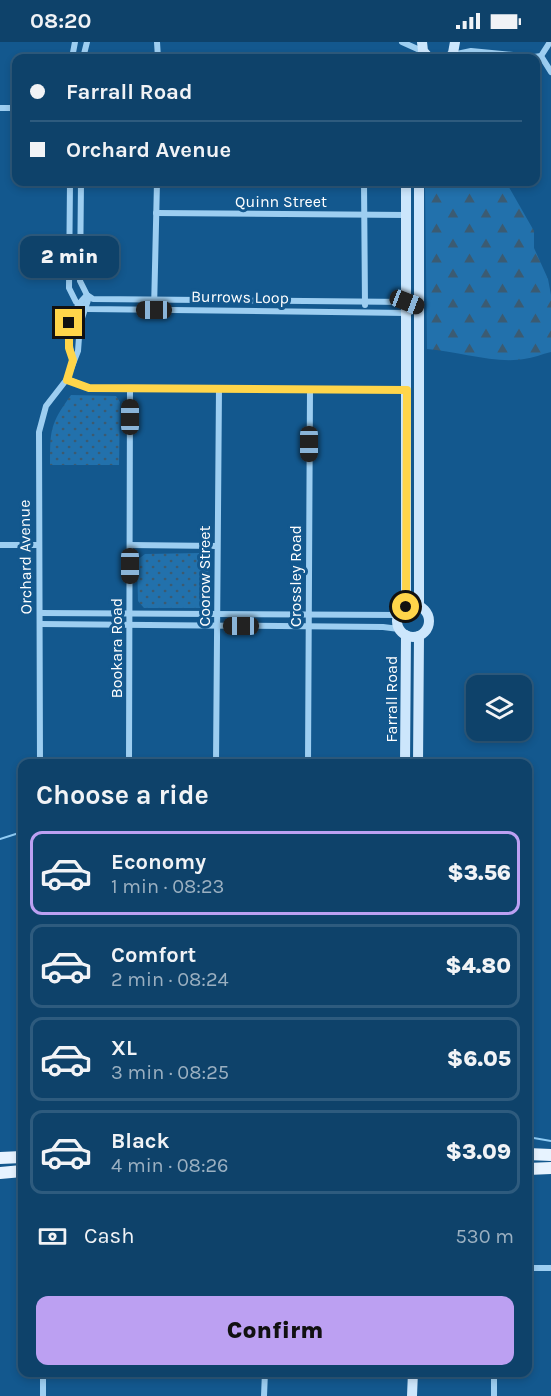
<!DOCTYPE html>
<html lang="en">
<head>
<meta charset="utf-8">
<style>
  :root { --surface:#0e426a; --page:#174970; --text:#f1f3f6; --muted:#9bb0c1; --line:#2e5b7e; --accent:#bca0f2 }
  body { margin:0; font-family:Karla,sans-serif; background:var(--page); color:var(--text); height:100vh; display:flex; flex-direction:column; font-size:22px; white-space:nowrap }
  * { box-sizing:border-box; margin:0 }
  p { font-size:20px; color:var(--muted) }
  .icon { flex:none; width:33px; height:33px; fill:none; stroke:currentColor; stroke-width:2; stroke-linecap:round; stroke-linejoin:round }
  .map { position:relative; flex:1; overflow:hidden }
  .sheet { position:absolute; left:18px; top:717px; width:514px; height:618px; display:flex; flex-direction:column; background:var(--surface); border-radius:12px; box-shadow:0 3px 9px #0003,0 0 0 2px var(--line) }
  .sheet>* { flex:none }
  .top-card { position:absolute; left:12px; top:12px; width:528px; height:132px; border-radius:12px; box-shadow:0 3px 9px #0003,0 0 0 2px var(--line); display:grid; align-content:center; height:132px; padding:0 18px; background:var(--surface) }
  .buttons { position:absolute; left:466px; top:633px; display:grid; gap:12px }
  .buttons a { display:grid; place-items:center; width:66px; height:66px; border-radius:12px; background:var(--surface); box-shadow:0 3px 9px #0003,0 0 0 2px var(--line); font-size:30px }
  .end { position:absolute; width:27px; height:27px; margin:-14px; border:8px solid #ffd54a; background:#111; box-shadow:0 0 0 3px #111 }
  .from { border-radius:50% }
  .bubble { position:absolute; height:42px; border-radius:12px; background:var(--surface); box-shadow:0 3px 9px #0003,0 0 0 2px var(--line); font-size:20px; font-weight:800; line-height:42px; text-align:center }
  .car { position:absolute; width:18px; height:36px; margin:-18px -9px; border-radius:8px; box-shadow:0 0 4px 2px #0007; background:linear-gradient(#222 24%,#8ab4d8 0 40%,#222 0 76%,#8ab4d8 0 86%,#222 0) }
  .top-card b { display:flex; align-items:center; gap:21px; height:57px; font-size:22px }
  .top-card b+b { border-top:2px solid var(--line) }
  .top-card i { width:15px; height:15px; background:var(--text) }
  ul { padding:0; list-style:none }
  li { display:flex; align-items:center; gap:18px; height:84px; margin:0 12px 9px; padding:0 6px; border:3px solid var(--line); border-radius:12px }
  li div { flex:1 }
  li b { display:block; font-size:22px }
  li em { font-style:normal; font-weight:800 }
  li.on { border-color:var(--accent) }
  li>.icon { width:54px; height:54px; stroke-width:1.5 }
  h2 { padding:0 18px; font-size:27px; line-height:72px }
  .pay { display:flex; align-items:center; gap:15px; height:66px; padding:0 18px; font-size:22px }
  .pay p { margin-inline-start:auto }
  .primary-button { display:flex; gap:12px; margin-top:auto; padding:12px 18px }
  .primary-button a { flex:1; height:69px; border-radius:12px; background:var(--accent); color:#111; font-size:24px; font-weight:800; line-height:69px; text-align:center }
  .status { display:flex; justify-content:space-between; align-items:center; height:42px; padding:0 30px; background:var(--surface); direction:ltr }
  .status svg { height:16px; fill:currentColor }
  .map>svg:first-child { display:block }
  .grass { fill:url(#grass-dots) }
  .forest { fill:url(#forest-firs) }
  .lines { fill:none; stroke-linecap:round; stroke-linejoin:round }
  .stream { stroke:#8fcbf4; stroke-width:2 }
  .minor { stroke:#9dcef1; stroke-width:6 }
  .secondary { stroke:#cce6fc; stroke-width:10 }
  .primary { stroke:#e7f3ff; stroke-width:12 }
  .route { stroke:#ffd54a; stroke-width:8 }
  .labels { text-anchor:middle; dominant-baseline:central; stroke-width:6; stroke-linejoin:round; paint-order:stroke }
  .street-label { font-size:16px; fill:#fff; stroke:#13588e }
</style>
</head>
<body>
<div class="status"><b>08:20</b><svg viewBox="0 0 49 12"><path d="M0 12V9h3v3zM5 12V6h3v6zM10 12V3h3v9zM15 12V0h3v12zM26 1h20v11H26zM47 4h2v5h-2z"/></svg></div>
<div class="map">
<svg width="551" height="1354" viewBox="0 0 551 1354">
  <defs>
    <pattern id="grass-dots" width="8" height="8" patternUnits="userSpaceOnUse" patternTransform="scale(1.5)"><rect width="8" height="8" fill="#2271ac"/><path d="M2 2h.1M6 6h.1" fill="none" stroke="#3b5b72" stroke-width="1.8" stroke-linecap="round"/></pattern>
    <pattern id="forest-firs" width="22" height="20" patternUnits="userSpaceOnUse" patternTransform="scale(1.5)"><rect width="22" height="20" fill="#2271ac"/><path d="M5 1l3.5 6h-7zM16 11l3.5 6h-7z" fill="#3b5b72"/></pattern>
  </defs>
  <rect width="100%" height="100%" fill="#13588e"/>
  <g class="grass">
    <path d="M71 353 116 354 120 360 119 423H50C50 388 50 382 71 353Z"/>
    <polygon points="200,511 208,518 209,562 203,566 144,566 138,559 137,518 145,512"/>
  </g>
  <path class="forest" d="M425 140H506L534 189V206L548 237 551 253V310C542 312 533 316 524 317 496 322 456 309 427 307Z"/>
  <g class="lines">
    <g class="stream">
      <polyline points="0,797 22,790"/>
      <polyline points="528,1095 551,1099"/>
    </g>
    <g class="minor">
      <polyline points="157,0 158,16"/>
      <polyline points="402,0 422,9"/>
      <polyline points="452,13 471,9 534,15 541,14 550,0"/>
      <polyline points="541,14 551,30"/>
      <polyline points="72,16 75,0"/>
      <polyline points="83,16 87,0"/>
      <polyline points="0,66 16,66"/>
      <polyline points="70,140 69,246 76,260 88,267 407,271 419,267"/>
      <polyline points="81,140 80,239 87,253 93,257 407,260 419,264"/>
      <polyline points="364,140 365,263"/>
      <polyline points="156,171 406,173"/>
      <polyline points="154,268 157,140"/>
      <path d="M73 318C66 294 68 271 87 253"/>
      <polyline points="67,337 89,346 407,348"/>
      <polyline points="0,503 38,503"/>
      <polyline points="130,503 217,504"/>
      <polyline points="40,571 398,573"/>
      <polyline points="40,582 383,585 399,587"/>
      <polyline points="40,722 39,390 46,364 67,337 78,309 80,282 89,255"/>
      <polyline points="129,722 130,346"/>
      <polyline points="216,722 219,346"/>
      <polyline points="308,722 310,348"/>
      <polyline points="528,1226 551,1226"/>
      <polyline points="43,1330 43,1354"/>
      <polyline points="494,1330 494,1354"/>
      <polyline points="264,1354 265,1330"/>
    </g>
    <g class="secondary">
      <polyline points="422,0 423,9 429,16"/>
      <polyline points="449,16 453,11 455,0"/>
      <polyline points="406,140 406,565"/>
      <circle cx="413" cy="579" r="16"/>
      <polyline points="419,565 419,140"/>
      <polyline points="405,722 406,593"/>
      <polyline points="418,722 419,594"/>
      <polyline points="412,1354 413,1330"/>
    </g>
    <g class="primary">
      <polyline points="528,1112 551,1113"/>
      <polyline points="0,1116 22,1115"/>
      <polyline points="528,1127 551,1126"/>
      <polyline points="0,1131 22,1129"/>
    </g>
  </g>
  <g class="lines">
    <polyline class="route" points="69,281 69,306 73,318 67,338 89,346 407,348 406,565"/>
  </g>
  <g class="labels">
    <g class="street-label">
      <text x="281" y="159">Quinn Street</text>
      <text transform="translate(240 255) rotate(1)">Burrows Loop</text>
      <text transform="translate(25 515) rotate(-91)">Orchard Avenue</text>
      <text transform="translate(204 534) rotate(-90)">Coorow Street</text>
      <text transform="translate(295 534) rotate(-90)">Crossley Road</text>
      <text transform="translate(116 606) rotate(-90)">Bookara Road</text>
      <text transform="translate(391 657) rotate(-90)">Farrall Road</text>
    </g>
  </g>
</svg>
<div class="buttons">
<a><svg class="icon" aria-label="layers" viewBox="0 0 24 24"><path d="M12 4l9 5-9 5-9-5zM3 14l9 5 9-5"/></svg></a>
</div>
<i class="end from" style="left:406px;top:565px"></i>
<i class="end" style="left:69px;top:281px"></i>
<div class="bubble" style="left:20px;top:194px;width:99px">2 min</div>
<i class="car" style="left:407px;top:260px;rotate:111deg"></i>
<i class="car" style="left:154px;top:268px;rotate:270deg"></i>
<i class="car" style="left:130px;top:375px;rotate:0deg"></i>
<i class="car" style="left:309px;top:402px;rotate:180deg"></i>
<i class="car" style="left:130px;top:524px;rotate:180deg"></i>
<i class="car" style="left:241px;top:584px;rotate:270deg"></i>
<div class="top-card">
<b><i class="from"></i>Farrall Road</b>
<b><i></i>Orchard Avenue</b>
</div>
<section class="sheet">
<h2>Choose a ride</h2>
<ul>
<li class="on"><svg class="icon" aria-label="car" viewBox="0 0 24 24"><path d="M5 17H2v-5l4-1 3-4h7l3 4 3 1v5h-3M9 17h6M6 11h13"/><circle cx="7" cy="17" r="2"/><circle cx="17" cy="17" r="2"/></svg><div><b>Economy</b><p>1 min · 08:23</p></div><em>$3.56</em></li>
<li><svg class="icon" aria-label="car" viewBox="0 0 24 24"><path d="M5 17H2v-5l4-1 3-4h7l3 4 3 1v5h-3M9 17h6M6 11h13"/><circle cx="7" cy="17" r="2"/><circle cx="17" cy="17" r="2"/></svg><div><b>Comfort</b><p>2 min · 08:24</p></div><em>$4.80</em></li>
<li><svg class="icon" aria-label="car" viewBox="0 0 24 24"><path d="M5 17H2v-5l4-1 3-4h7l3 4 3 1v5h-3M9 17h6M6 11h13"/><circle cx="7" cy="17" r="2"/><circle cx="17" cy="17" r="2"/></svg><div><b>XL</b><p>3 min · 08:25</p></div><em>$6.05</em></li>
<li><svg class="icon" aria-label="car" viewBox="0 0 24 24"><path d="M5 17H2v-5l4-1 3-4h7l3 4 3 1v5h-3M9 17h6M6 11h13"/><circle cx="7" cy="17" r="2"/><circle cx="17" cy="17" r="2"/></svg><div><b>Black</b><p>4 min · 08:26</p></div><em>$3.09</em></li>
</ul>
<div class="pay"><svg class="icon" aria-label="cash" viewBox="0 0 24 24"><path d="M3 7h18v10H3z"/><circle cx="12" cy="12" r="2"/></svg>Cash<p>530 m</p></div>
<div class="primary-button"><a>Confirm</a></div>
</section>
</div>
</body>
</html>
